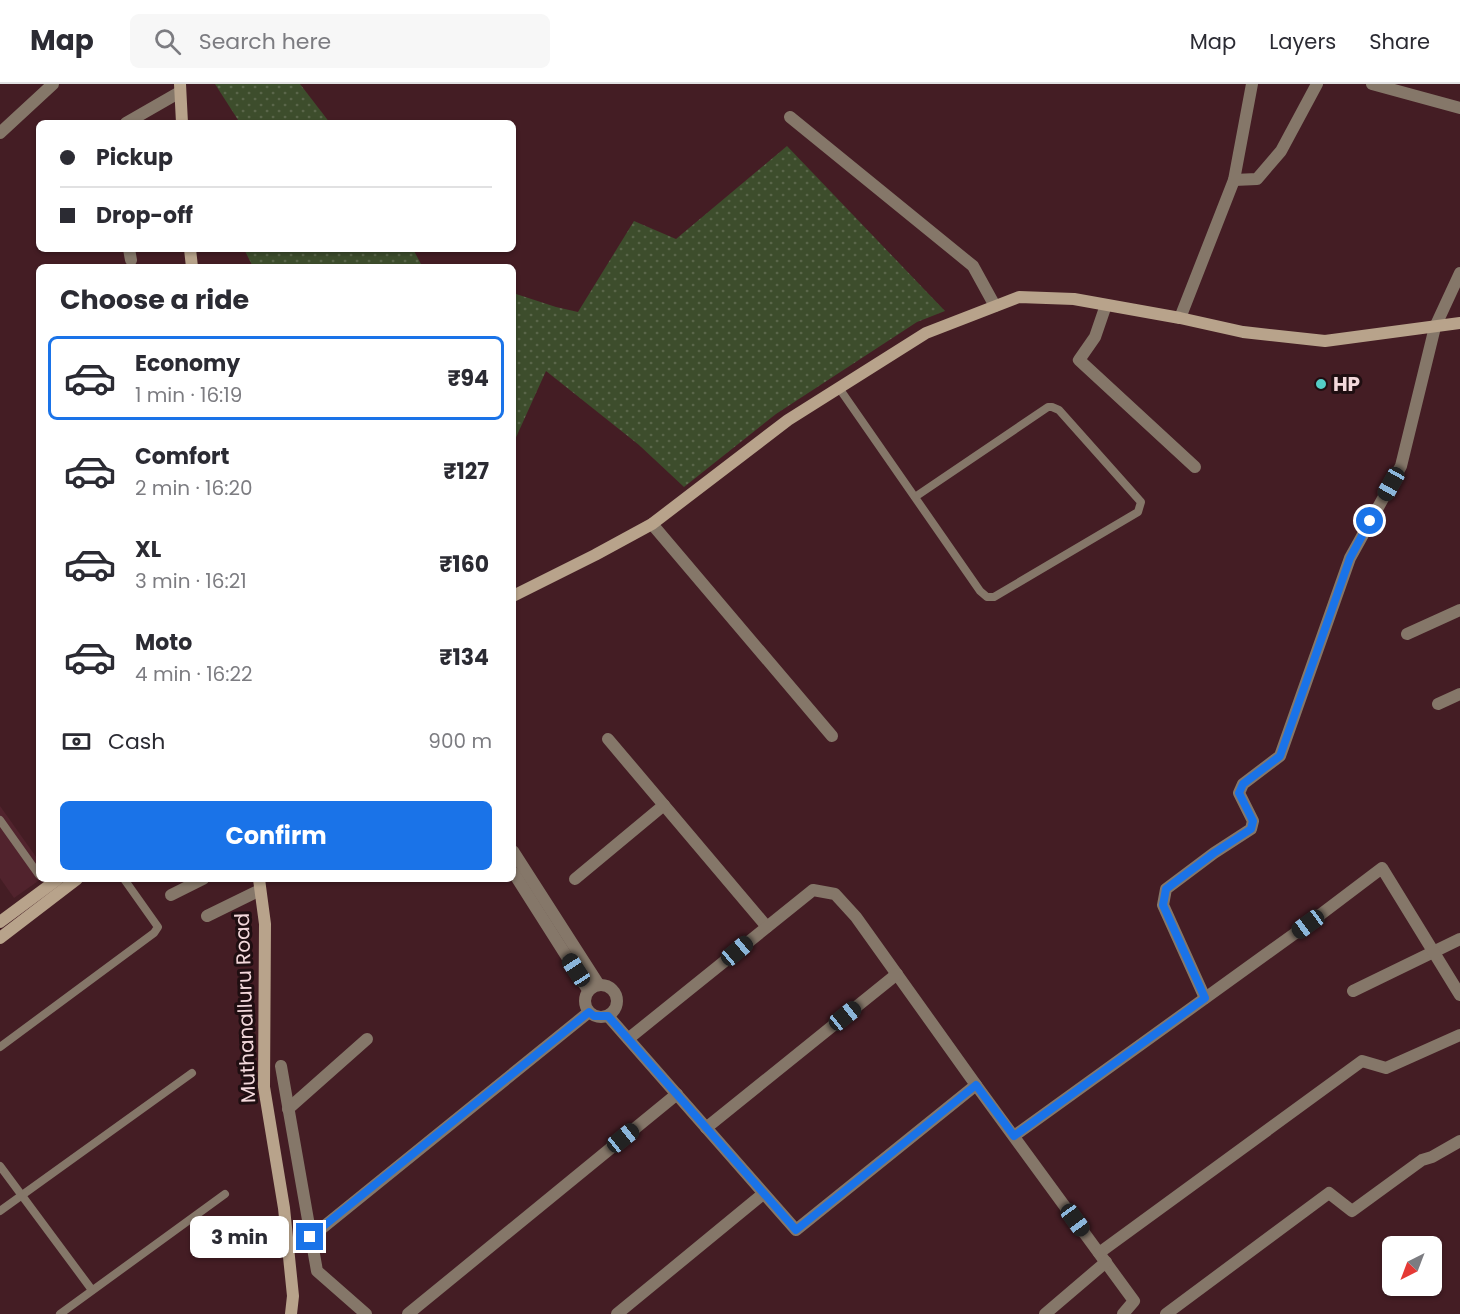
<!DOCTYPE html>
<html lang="en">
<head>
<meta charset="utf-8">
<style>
  :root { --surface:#fff; --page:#f7f7f7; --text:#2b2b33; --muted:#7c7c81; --line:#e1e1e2; --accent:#1a73e8 }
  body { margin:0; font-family:Poppins,sans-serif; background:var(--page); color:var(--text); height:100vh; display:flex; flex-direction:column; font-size:22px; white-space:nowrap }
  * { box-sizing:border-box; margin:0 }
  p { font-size:20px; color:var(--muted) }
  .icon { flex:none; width:33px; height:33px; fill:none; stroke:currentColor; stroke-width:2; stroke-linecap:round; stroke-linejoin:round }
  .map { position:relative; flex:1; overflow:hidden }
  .side { position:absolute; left:36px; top:180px; width:480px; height:618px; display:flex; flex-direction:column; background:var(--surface); border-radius:9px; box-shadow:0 2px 4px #0004 }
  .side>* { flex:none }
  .guide { position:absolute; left:36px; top:36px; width:480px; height:132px; border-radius:9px; box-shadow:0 2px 4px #0004; display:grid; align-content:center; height:132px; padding:0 24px; background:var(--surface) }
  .needle { width:39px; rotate:222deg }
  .fabs { position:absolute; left:1382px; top:1152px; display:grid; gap:12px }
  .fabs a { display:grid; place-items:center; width:60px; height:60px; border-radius:9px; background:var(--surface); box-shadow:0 2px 4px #0004; font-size:30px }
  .end { position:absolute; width:27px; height:27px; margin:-14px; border:8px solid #1a73e8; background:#fff; box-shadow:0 0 0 3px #fff }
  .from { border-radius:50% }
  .bubble { position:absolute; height:42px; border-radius:9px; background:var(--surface); box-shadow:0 2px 4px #0004; font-size:20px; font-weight:700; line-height:42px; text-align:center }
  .car { position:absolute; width:18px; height:36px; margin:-18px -9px; border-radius:8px; box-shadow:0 0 4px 2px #0007; background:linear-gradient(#222 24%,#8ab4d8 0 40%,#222 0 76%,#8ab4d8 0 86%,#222 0) }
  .guide b { display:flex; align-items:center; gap:21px; height:57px; font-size:22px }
  .guide b+b { border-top:2px solid var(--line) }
  .guide i { width:15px; height:15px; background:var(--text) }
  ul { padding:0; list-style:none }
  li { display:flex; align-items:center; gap:18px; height:84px; margin:0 12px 9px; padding:0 12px; border:3px solid transparent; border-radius:9px }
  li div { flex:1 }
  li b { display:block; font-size:22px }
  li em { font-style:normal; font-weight:700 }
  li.current { border-color:var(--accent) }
  li>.icon { width:54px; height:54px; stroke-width:1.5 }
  h2 { padding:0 24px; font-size:27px; line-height:72px }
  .pay { display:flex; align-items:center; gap:15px; height:66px; padding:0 24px; font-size:22px }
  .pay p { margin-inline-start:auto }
  .cta { display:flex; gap:12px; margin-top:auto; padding:12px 24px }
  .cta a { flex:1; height:69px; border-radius:9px; background:var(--accent); color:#fff; font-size:24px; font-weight:700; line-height:69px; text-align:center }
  header { display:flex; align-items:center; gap:36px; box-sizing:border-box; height:84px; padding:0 30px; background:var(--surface); border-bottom:2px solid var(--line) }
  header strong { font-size:28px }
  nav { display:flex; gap:33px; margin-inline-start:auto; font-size:21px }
  .search { width:420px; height:54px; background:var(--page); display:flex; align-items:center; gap:15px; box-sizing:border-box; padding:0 21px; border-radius:9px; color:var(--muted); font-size:22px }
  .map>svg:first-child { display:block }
  .built { fill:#51232d }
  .green { fill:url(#green-dots) }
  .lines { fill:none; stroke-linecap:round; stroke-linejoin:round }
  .lane { stroke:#857769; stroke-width:8 }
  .street { stroke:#857769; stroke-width:12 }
  .secondary { stroke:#b8a38b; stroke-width:12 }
  .route { stroke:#1a73e8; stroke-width:8 }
  .poi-dot { fill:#54cdc6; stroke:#1f0e11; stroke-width:2 }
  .labels { text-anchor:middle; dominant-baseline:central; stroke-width:6; stroke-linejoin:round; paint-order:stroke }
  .poi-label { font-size:20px; font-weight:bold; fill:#f4d9dc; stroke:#1f0e11; text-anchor:start }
  .street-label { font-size:20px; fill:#f4d9dc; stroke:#1f0e11 }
</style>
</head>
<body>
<header>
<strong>Map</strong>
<div class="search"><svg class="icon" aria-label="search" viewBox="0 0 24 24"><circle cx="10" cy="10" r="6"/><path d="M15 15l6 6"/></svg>Search here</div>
<nav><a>Map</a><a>Layers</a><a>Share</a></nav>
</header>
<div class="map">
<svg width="1460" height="1230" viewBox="0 0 1460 1230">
  <defs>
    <pattern id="green-dots" width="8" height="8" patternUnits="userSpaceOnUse" patternTransform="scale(1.5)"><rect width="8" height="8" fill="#3d4d2c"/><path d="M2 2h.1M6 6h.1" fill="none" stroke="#5a664a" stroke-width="1.8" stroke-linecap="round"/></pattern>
  </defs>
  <rect width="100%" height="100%" fill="#441d24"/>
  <polygon class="built" points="0,722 39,777 39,795 41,795 14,814 0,794"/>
  <g class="green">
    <polygon points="215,0 300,0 330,39 240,39"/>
    <polygon points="787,62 945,227 917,238 776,330 684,403 639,361 546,287 513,360 513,209 556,223 578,228 634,137 676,155"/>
    <polygon points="244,165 413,165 421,180 431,183 266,183 264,180 261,183 253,183"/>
  </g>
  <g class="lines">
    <g class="lane">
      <polyline points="839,304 980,507 987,513 994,513 1138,428 1141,418 1059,326 1052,323 1048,323 915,413"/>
      <polyline points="0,736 39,791"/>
      <polyline points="0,963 154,849 158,843 124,795"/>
      <polyline points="0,1082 92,1206"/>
      <polyline points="0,1127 192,989"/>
      <polyline points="60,1230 225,1110"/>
    </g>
    <g class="street">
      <polyline points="1372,0 1460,24"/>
      <polyline points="790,33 973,182 995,222"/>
      <polyline points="126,39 180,8"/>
      <polyline points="0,49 53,0"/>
      <polyline points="1234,96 1257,95 1281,67 1317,0"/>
      <polyline points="129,165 131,176"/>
      <polyline points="1106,221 1095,253 1079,276 1195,383"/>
      <polyline points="1180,234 1234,96 1252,0"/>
      <polyline points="652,440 832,652"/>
      <polyline points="1407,550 1460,526"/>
      <polyline points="1438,620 1460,610"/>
      <polyline points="608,655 767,843"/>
      <polyline points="513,767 599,901"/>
      <polyline points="513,788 588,906"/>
      <polyline points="575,795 664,721"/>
      <polyline points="171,811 203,795"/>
      <polyline points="207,832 260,806"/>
      <circle cx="601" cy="917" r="16"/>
      <polyline points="1353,907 1460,855"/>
      <polyline points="1205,914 1163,821 1166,805 1214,769 1251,745 1253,737 1239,709 1243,700 1280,672 1350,474 1401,382 1435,243 1460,189"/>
      <polyline points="608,932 796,1146 976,1001 856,833 835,810 813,806 628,955"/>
      <polyline points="281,982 311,1153 589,928"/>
      <polyline points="976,1001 1134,1217 1123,1230"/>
      <polyline points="288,1025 367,955"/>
      <polyline points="706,1044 897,890"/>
      <polyline points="1014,1052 1308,840 1382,784 1460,911"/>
      <polyline points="311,1153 317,1187 366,1230"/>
      <polyline points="1099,1169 1362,977 1386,984 1460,951"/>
      <polyline points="408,1230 677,1010"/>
      <polyline points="617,1230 763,1110"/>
      <polyline points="1045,1230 1106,1178"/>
      <polyline points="1166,1230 1329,1109 1352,1127 1422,1076 1432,1073 1460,1057"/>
    </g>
    <g class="secondary">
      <polyline points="180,0 182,39"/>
      <polyline points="190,165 192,183"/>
      <polyline points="513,512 595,471 652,440 788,336 926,249 1019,213 1074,215 1180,234 1243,248 1325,257 1460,239"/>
      <polyline points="259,795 265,840 264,1003 284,1124 293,1212 291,1230"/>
      <polyline points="0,838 58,795"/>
      <polyline points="0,854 77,795"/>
    </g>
  </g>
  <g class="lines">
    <polyline class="route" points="310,1153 589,928 594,932 608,932 796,1146 976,1001 1014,1052 1205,914 1163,821 1166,805 1214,769 1251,745 1253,737 1239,709 1243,700 1280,672 1350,474 1370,437"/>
  </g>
  <circle class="poi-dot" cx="1321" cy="300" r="6"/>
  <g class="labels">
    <g class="poi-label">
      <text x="1333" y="300">HP</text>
    </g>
    <g class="street-label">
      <text transform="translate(245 924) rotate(-92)">Muthanalluru Road</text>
    </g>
  </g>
</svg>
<div class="fabs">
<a><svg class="needle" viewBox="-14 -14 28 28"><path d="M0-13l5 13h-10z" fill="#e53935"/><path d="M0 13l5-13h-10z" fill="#7c7c81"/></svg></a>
</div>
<i class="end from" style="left:1370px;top:437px"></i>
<i class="end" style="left:310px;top:1153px"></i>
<div class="bubble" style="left:190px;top:1132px;width:99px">3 min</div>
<i class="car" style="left:1391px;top:400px;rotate:209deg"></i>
<i class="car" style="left:1308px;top:840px;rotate:234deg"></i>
<i class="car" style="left:737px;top:867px;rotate:50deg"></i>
<i class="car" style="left:576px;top:886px;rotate:327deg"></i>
<i class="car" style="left:845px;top:932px;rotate:51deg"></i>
<i class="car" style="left:623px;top:1054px;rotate:51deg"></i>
<i class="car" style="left:1075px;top:1136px;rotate:144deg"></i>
<div class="guide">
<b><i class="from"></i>Pickup</b>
<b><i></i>Drop-off</b>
</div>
<section class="side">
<h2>Choose a ride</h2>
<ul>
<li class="current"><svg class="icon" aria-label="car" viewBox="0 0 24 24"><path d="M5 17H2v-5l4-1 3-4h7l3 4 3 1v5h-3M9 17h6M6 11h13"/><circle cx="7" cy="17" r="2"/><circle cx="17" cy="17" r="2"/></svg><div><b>Economy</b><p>1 min · 16:19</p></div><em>₹94</em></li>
<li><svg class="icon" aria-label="car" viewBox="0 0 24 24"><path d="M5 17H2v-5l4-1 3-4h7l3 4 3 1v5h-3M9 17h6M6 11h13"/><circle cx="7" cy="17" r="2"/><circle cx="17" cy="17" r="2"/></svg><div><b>Comfort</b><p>2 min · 16:20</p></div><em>₹127</em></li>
<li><svg class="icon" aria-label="car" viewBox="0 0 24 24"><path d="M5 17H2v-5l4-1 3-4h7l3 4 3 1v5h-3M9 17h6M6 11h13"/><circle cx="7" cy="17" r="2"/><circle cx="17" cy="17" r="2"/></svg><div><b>XL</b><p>3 min · 16:21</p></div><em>₹160</em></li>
<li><svg class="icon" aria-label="car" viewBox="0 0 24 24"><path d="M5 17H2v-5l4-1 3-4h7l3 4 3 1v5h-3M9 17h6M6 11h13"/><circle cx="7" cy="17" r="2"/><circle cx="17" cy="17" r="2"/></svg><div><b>Moto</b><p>4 min · 16:22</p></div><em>₹134</em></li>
</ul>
<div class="pay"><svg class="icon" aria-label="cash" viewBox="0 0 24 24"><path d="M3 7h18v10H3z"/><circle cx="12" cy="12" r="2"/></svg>Cash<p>900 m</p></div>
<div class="cta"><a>Confirm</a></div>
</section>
</div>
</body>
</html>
